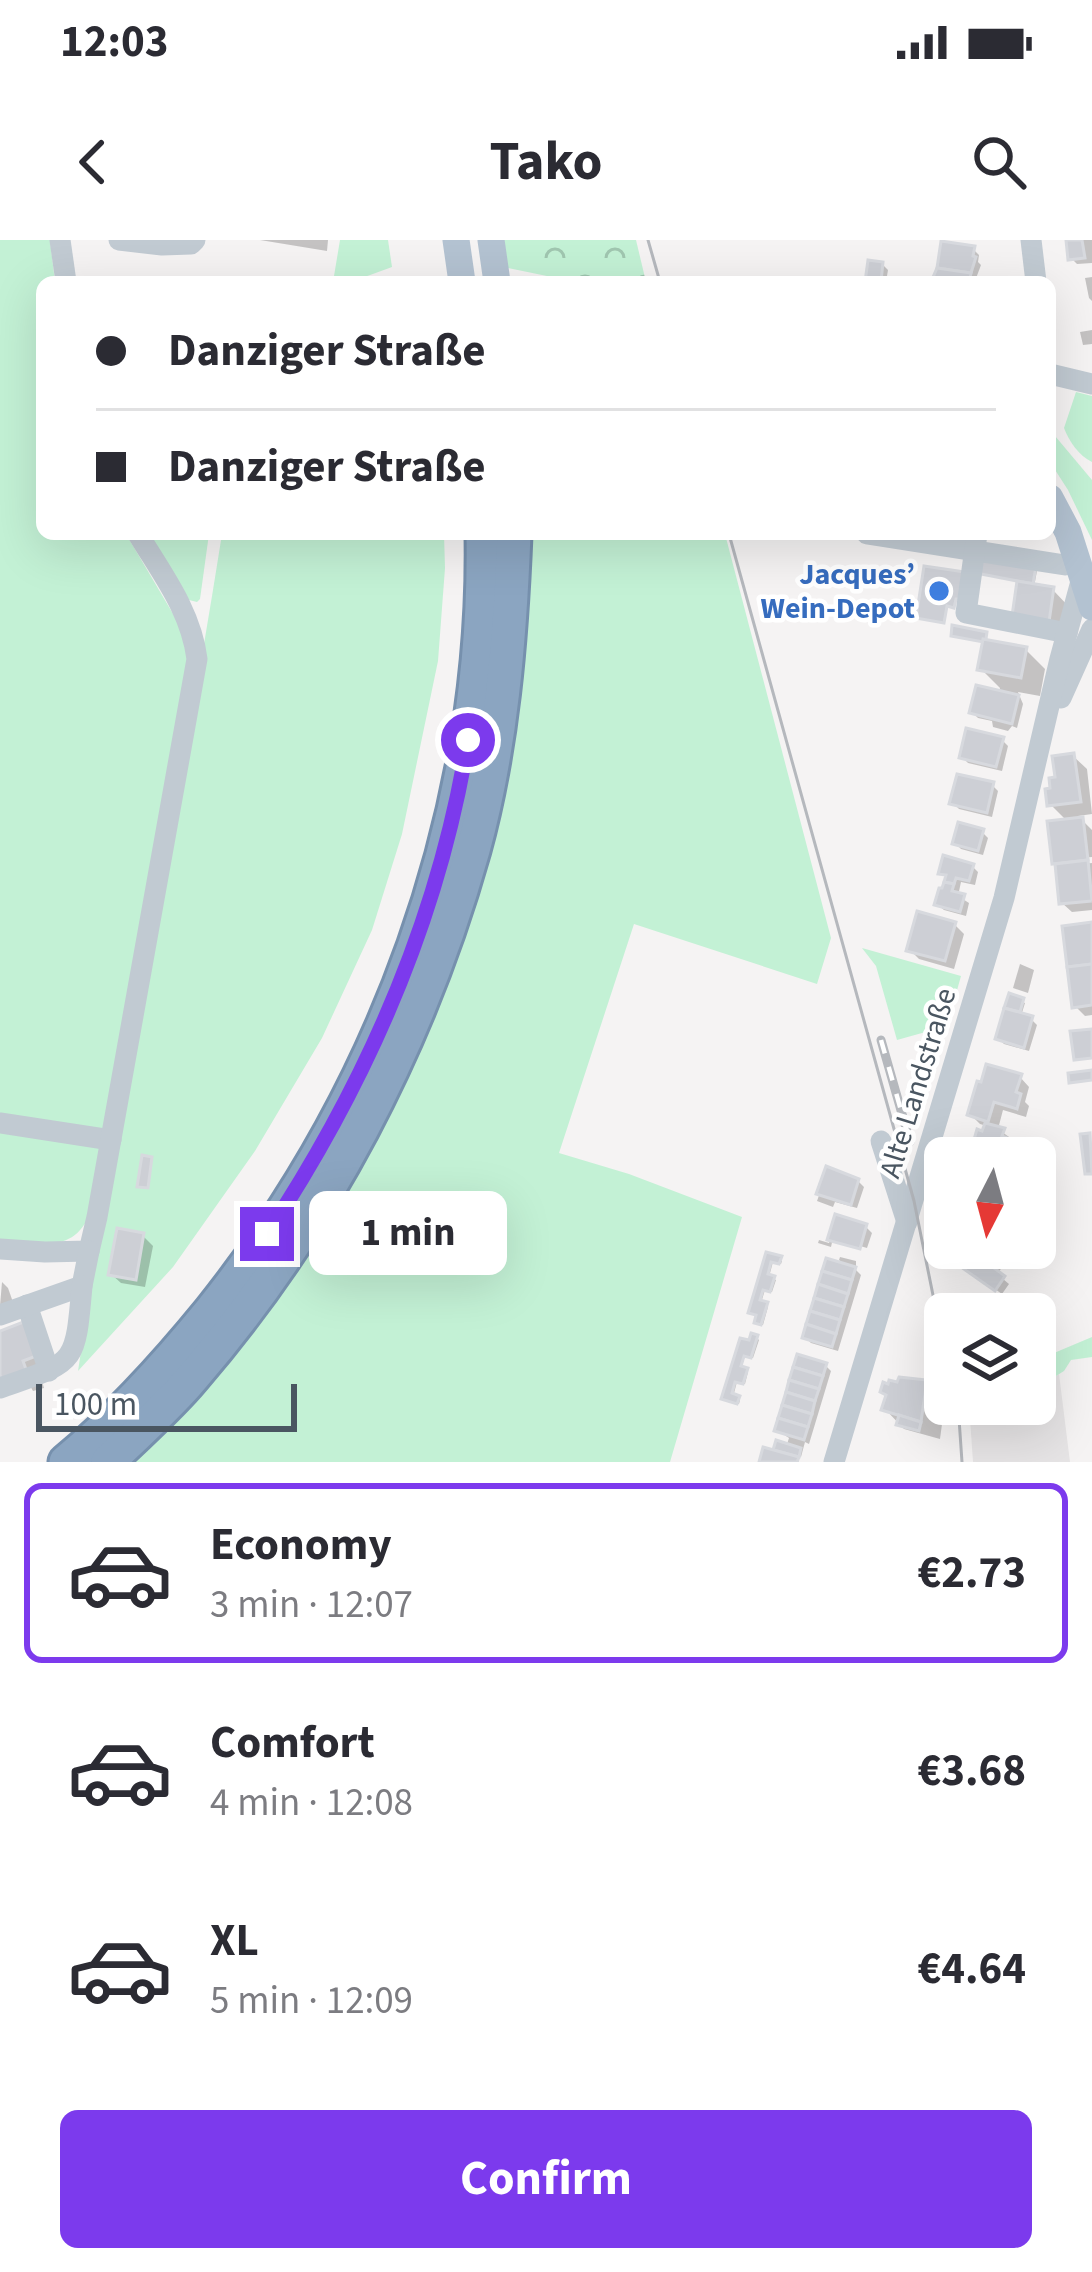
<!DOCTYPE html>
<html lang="en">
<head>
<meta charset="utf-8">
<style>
  :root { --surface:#fff; --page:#f2f2f3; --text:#2b2b33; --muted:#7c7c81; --line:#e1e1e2; --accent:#7c3aed }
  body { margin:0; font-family:"Source Sans 3",sans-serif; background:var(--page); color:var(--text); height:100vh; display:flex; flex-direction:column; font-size:45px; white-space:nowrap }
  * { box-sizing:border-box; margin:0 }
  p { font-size:39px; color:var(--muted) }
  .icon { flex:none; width:66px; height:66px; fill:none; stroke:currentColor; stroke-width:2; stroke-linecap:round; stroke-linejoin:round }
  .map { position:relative; height:1222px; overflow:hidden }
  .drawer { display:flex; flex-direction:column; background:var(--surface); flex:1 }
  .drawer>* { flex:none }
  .banner { position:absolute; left:36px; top:36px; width:1020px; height:264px; border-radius:18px; box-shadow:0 12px 48px #0002; display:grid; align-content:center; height:264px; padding:0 60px; background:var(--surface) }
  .needle { width:78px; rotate:186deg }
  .tools { position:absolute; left:924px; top:897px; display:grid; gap:24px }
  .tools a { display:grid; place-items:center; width:132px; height:132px; border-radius:18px; background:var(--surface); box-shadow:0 12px 48px #0002; font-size:60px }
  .scale { position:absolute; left:36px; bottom:30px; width:261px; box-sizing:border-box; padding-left:12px; border:6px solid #4a5661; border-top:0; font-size:33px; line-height:42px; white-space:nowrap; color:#4a5661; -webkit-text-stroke:9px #fff; paint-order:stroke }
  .end { position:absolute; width:54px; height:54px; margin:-27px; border:15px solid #7c3aed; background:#fff; box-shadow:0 0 0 6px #fff }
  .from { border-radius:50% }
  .bubble { position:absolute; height:84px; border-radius:18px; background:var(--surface); box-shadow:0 12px 48px #0002; font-size:39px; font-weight:700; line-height:84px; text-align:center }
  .banner b { display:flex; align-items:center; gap:42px; height:114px; font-size:45px }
  .banner b+b { border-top:3px solid var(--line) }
  .banner i { width:30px; height:30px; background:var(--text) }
  ul { padding:21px 0 0; list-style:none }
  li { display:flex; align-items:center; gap:36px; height:180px; margin:0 24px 18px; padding:0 36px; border:6px solid transparent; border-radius:18px }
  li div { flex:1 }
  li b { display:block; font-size:45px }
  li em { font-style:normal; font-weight:700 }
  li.selected { border-color:var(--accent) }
  li>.icon { width:108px; height:108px; stroke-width:1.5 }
  .cta { display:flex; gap:24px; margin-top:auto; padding:24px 60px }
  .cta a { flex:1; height:138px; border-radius:18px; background:var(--accent); color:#fff; font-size:48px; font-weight:700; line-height:138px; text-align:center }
  .status { display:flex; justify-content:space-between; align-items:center; height:84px; padding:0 60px; background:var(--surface); direction:ltr }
  .status svg { height:33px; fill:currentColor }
  header { display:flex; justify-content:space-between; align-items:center; height:156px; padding:0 60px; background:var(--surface); font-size:54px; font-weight:700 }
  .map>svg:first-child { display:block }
  .education { fill:#e6e4e5 }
  .grass { fill:#c3f1d5 }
  .forest { fill:url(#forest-crowns) }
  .shadow { fill:#0003 }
  .building { fill:#cdcfd5; stroke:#d7d9de; stroke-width:3 }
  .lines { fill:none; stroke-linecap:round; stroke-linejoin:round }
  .highway-casing { stroke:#7690ad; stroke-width:39 }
  .minor { stroke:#c1cad2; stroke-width:21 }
  .major { stroke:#b3c2d1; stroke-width:27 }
  .highway { stroke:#8ba5c1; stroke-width:33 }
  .tram { stroke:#b5b8bd; stroke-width:3 }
  .rail-casing { stroke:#b5b8bd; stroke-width:9 }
  .rail { stroke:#fff; stroke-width:4.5; stroke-dasharray:14; stroke-linecap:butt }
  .route { stroke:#7c3aed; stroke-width:15 }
  .shop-dot { fill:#3f7fe0; stroke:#fff; stroke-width:4.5 }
  .labels { text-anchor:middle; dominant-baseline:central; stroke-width:9; stroke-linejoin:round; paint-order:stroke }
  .shop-label { font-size:30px; font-weight:bold; fill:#366cbe; stroke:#fff; text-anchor:end }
  .street-label { font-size:30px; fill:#4a5661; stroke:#fff }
</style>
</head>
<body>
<div class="status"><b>12:03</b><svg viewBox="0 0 49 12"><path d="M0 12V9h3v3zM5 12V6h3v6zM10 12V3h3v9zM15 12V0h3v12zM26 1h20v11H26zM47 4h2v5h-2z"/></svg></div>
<header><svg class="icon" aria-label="back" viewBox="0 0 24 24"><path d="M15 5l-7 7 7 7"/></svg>Tako<svg class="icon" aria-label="search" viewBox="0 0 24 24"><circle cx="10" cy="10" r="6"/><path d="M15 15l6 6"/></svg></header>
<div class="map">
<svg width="1092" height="1222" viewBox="0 0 1092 1222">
  <defs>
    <pattern id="forest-crowns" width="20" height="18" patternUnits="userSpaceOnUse" patternTransform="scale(3)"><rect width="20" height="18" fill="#c3f1d5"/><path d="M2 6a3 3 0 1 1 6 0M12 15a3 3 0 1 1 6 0" fill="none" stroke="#a0c6b0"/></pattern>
  </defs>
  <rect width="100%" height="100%" fill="#f5f3f3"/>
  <polygon class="education" points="1059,1134 1070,1222 973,1222 969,1164 1035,1164 1035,1149"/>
  <g class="grass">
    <path d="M0 0H50L55 42H42V294H126L179 384 188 417 89 976C71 1015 37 1002 0 1002Z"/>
    <polygon points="340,0 388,0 392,27 351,42 333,42"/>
    <path d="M1076 152 1092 156V222C1079 216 1069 201 1064 188Z"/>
    <polygon points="1050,190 1092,240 1092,300 1068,250 1050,222"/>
    <polygon points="149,294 209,294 200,359 197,362 189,360"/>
    <path d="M222 294H444L445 328 438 421 402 594 372 690 322 798 255 911 173 1027 78 1131C120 851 178 574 222 294Z"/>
    <polygon points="525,294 725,294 831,698 817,744 634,684 559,913 629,934 742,977 670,1222 122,1222 246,1097 321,992 386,867"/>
    <polygon points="862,708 961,736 947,786 897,800 876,726"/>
    <polygon points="1092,1097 1092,1117 1071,1120 1064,1131 1035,1149 1035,1121"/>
  </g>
  <polygon class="forest" points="504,0 636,0 646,42 576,42 508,28"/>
  <g class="shadow">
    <polygon points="260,0 328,0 327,11"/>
    <polygon points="1069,0 1092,0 1092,23 1077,24 1071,18"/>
    <polygon points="973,9 979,15 978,22 981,25 975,41 934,42"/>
    <polygon points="882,24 888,30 886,42 868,42"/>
    <polygon points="1092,37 1092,61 1089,58 1085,38"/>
    <polygon points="1092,90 1092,104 1083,105 1080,92"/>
    <polygon points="1035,329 1037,331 1034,347 1053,350 1072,370 1068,400 1035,395 1020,342 981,334"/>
    <polygon points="985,394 985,402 1025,409 1045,429 1040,456 1018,452 1023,464 1017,488 1012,486 1008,491 993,487 992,481 978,478 972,472 999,453 1000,448 981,429"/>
    <polygon points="1002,500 1008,506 1002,531 968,523 962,517"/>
    <polygon points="1073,516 1087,529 1092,574 1078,576 1092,590 1092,617 1062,620 1062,626 1092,623 1092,670 1072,672 1062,663 1058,626 1055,623 1067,581 1050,564 1058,540"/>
    <polygon points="992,545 998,551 992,577 959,569 953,563"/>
    <polygon points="982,592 988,598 983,615 961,609 955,603"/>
    <polygon points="972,626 978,632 975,645 961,642 958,656 969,663 966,676 944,670 938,665 948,639 941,633"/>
    <polygon points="954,684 964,694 954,729 919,719 910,710"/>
    <polygon points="1092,685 1092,775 1085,776 1075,766"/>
    <polygon points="1020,724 1034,730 1028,753 1013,748"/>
    <polygon points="1011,757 1025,763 1021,776 1031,779 1037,785 1029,811 1004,804 998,798"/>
    <polygon points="1020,837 1029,847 1025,862 1029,866 1026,877 1003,870 998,889 1009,897 1007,903 1011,906 1007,918 980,918 987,886 980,884 970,874"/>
    <polygon points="828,930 858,941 864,947 857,968 835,962 833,967 817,961"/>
    <polygon points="837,978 866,987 872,993 867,1008 833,998 831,1007 818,1003 819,1000 829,1003"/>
    <polygon points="1035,987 1043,995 1035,1005"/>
    <polygon points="143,996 153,1006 145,1047 121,1043 111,1034"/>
    <polygon points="970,1008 992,1008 1007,1021 997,1034 1009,1044 1002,1054 971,1032 975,1013"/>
    <polygon points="768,1015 782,1021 781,1024 773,1022 769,1037 776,1040 772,1052 765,1050 761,1063 768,1067 763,1085 759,1084 759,1076 753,1074"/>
    <polygon points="840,1017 856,1021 856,1030 861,1035 838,1111 811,1103 805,1097 846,1027 839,1020"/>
    <polygon points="2,1042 8,1048 14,1065 0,1066"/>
    <polygon points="1018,1058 1022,1064 1034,1074 1015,1074 1017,1071 1011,1066"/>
    <polygon points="1035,1075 1054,1091 1035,1113"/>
    <polygon points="25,1084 44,1148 33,1151 29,1144 0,1139 0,1094"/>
    <polygon points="757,1098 759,1100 753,1118 745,1116 741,1129 748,1132 745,1144 737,1142 733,1157 740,1160 739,1164 727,1160 742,1102 751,1104"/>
    <polygon points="825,1125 831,1131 809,1204 805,1202 801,1217 790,1213 799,1222 762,1222 765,1211 775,1214 786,1207 789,1198 777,1190"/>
    <polygon points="926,1143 945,1162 940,1199 904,1189 885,1169 888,1156"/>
  </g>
  <g class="building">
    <polygon points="1066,0 1082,0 1085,18 1068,20"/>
    <polygon points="941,1 975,6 973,16 976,17 971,33 937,28"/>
    <polygon points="868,20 883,22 881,42 865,42"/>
    <polygon points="937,28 971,33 969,42 931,42"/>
    <polygon points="978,317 1036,326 1033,344 976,333"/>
    <polygon points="924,326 965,332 961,359 956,359 954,368 947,366 944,383 916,378"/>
    <polygon points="1017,341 1054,347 1049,382 1012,376"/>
    <polygon points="952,385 987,392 986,399 983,402 951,396"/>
    <polygon points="983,399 1027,407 1021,438 977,430"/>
    <polygon points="976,445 1019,455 1012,484 969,473"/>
    <polygon points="966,488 1004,497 996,527 959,518"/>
    <polygon points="1074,513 1081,562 1047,566 1045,549 1050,548 1049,538 1055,537 1052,516"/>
    <polygon points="957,534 994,542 987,573 949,564"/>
    <polygon points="1083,577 1088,620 1052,624 1047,581"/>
    <polygon points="958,582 984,589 978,611 952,604"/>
    <polygon points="943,615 974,624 969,641 956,638 954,644 944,642 946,635 938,634"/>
    <polygon points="1088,620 1092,661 1059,664 1055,624"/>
    <polygon points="944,642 954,644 952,651 965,654 960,672 934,665 939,648 942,648"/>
    <polygon points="917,671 956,682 945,721 906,711"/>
    <polygon points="1092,682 1092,724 1067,727 1062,686"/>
    <polygon points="1092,724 1092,765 1072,768 1067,727"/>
    <polygon points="1009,753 1024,758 1020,772 1004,768"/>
    <polygon points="1004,768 1033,776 1024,808 995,799"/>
    <polygon points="1092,789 1092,818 1074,820 1070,791"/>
    <polygon points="986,824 1022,834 1016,852 1021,854 1017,869 994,862 988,882 967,875 977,841 981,842"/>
    <polygon points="1092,830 1092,840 1069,843 1068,833"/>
    <polygon points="985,883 1005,888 1002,896 1007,898 1001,918 976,918 976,911 971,910 977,889 982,891"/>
    <polygon points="1090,893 1092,934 1085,934 1080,894"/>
    <polygon points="142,915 152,917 148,948 137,947"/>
    <polygon points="826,926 859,939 851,965 816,954"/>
    <polygon points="835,974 867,984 860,1009 827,1000"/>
    <polygon points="117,988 144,993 136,1040 108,1035"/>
    <polygon points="966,1008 997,1008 1004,1013 993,1027"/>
    <polygon points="766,1012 782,1016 779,1024 771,1022 768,1034 775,1036 770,1052 763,1050 760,1060 768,1062 761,1085 754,1083 756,1075 748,1073"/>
    <polygon points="972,1012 1005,1036 995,1051 961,1027"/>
    <polygon points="826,1018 856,1027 852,1040 822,1031"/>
    <polygon points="822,1031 852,1040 848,1054 818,1044"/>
    <polygon points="818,1044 848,1054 844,1067 814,1058"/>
    <polygon points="814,1058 844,1067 840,1080 810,1071"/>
    <polygon points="810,1071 840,1080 836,1094 806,1084"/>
    <polygon points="1037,1072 1050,1084 1035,1102 1035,1074"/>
    <polygon points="26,1081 39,1115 23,1121 27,1132 2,1141 0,1135 0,1091"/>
    <polygon points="806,1084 836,1094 832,1107 802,1098"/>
    <polygon points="751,1093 758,1095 751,1118 744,1116 741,1126 748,1128 743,1144 735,1142 732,1153 740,1156 737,1164 721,1159 740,1098 749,1100"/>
    <polygon points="797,1114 827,1123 823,1136 793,1127"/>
    <polygon points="793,1127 823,1136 819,1149 789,1140"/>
    <polygon points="899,1137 927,1140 921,1182 881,1170 886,1155 880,1152 883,1142 888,1144 889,1140 897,1142"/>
    <polygon points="789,1140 819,1149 815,1161 786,1152"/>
    <polygon points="786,1152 815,1161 812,1174 782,1165"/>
    <polygon points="782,1165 812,1174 808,1187 778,1178"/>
    <polygon points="899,1175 921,1182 919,1191 896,1185"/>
    <polygon points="778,1178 808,1187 804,1200 774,1191"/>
    <polygon points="776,1200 801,1208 799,1217 773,1210"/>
    <polygon points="763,1207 799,1217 797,1222 759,1222"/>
  </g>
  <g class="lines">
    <g class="highway-casing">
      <g id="highway">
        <path d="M66 1222C119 1178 167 1125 211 1071 386 852 488 575 483 294"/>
        <path d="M108 1222C136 1194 167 1168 192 1138 324 985 418 805 473 610 501 509 510 399 514 294"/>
      </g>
    </g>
    <g class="minor">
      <polyline points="60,0 66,42"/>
      <polyline points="119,0 162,5 191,4 195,0"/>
      <polyline points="1031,0 1036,42"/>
      <polyline points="1050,134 1092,144"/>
      <polyline points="867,294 1065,325"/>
      <polyline points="977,294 966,373 1067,393"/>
      <polyline points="1061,458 1092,389"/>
      <polyline points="0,883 111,900"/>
      <polyline points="881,901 907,982"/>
      <path d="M0 1009 45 1012 89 1011 97 977 197 419C191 371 162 334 138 294"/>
      <polyline points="27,1065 49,1131"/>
      <polyline points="0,1075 82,1046 89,1011"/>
      <path d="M0 1148C76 1121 75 1127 82 1046"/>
      <polyline points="834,1222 1004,658 1060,419 1083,334"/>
    </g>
    <g class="major">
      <polyline points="456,0 462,42"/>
      <polyline points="491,0 497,42"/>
      <polyline points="1050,258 1068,292 1092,367"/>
    </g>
    <use href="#highway" class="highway"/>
    <g class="tram">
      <polyline points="648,0 660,42"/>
      <polyline points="729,294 914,961 936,1070 945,1142"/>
      <polyline points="958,1164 962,1222"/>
    </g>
    <g class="rail-casing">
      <polyline id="rail" points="881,800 910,902"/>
    </g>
    <use href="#rail" class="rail"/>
  </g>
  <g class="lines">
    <path class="route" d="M267 994C366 844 439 679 468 500"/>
  </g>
  <circle class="shop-dot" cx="939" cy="351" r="12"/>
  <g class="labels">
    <g class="shop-label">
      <text x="915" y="334">Jacques’<tspan x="915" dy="34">Wein-Depot</tspan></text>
    </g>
    <g class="street-label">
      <text transform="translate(918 843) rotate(-73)">Alte Landstraße</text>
    </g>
  </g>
</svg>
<div class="tools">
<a><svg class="needle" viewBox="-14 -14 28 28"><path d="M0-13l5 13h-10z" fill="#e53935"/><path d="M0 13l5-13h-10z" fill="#7c7c81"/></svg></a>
<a><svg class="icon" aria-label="layers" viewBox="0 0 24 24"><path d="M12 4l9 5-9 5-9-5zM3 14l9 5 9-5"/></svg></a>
</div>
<div class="scale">100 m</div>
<i class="end from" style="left:468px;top:500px"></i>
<i class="end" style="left:267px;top:994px"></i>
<div class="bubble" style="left:309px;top:951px;width:198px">1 min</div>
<div class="banner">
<b><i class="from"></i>Danziger Straße</b>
<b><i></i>Danziger Straße</b>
</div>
</div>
<section class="drawer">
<ul>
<li class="selected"><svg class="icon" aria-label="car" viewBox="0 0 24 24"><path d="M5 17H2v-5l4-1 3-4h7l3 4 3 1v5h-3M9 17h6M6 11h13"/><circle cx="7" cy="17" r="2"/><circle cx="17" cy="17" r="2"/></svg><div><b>Economy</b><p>3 min · 12:07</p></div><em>€2.73</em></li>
<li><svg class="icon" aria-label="car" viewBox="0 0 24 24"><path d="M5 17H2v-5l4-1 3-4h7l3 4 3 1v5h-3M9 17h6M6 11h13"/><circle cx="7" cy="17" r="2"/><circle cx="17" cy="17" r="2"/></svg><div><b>Comfort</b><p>4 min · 12:08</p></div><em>€3.68</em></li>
<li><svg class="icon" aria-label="car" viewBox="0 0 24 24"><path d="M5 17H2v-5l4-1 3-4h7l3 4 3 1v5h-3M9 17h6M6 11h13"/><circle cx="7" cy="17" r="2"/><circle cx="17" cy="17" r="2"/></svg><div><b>XL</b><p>5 min · 12:09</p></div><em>€4.64</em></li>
</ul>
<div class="cta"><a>Confirm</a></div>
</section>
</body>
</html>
